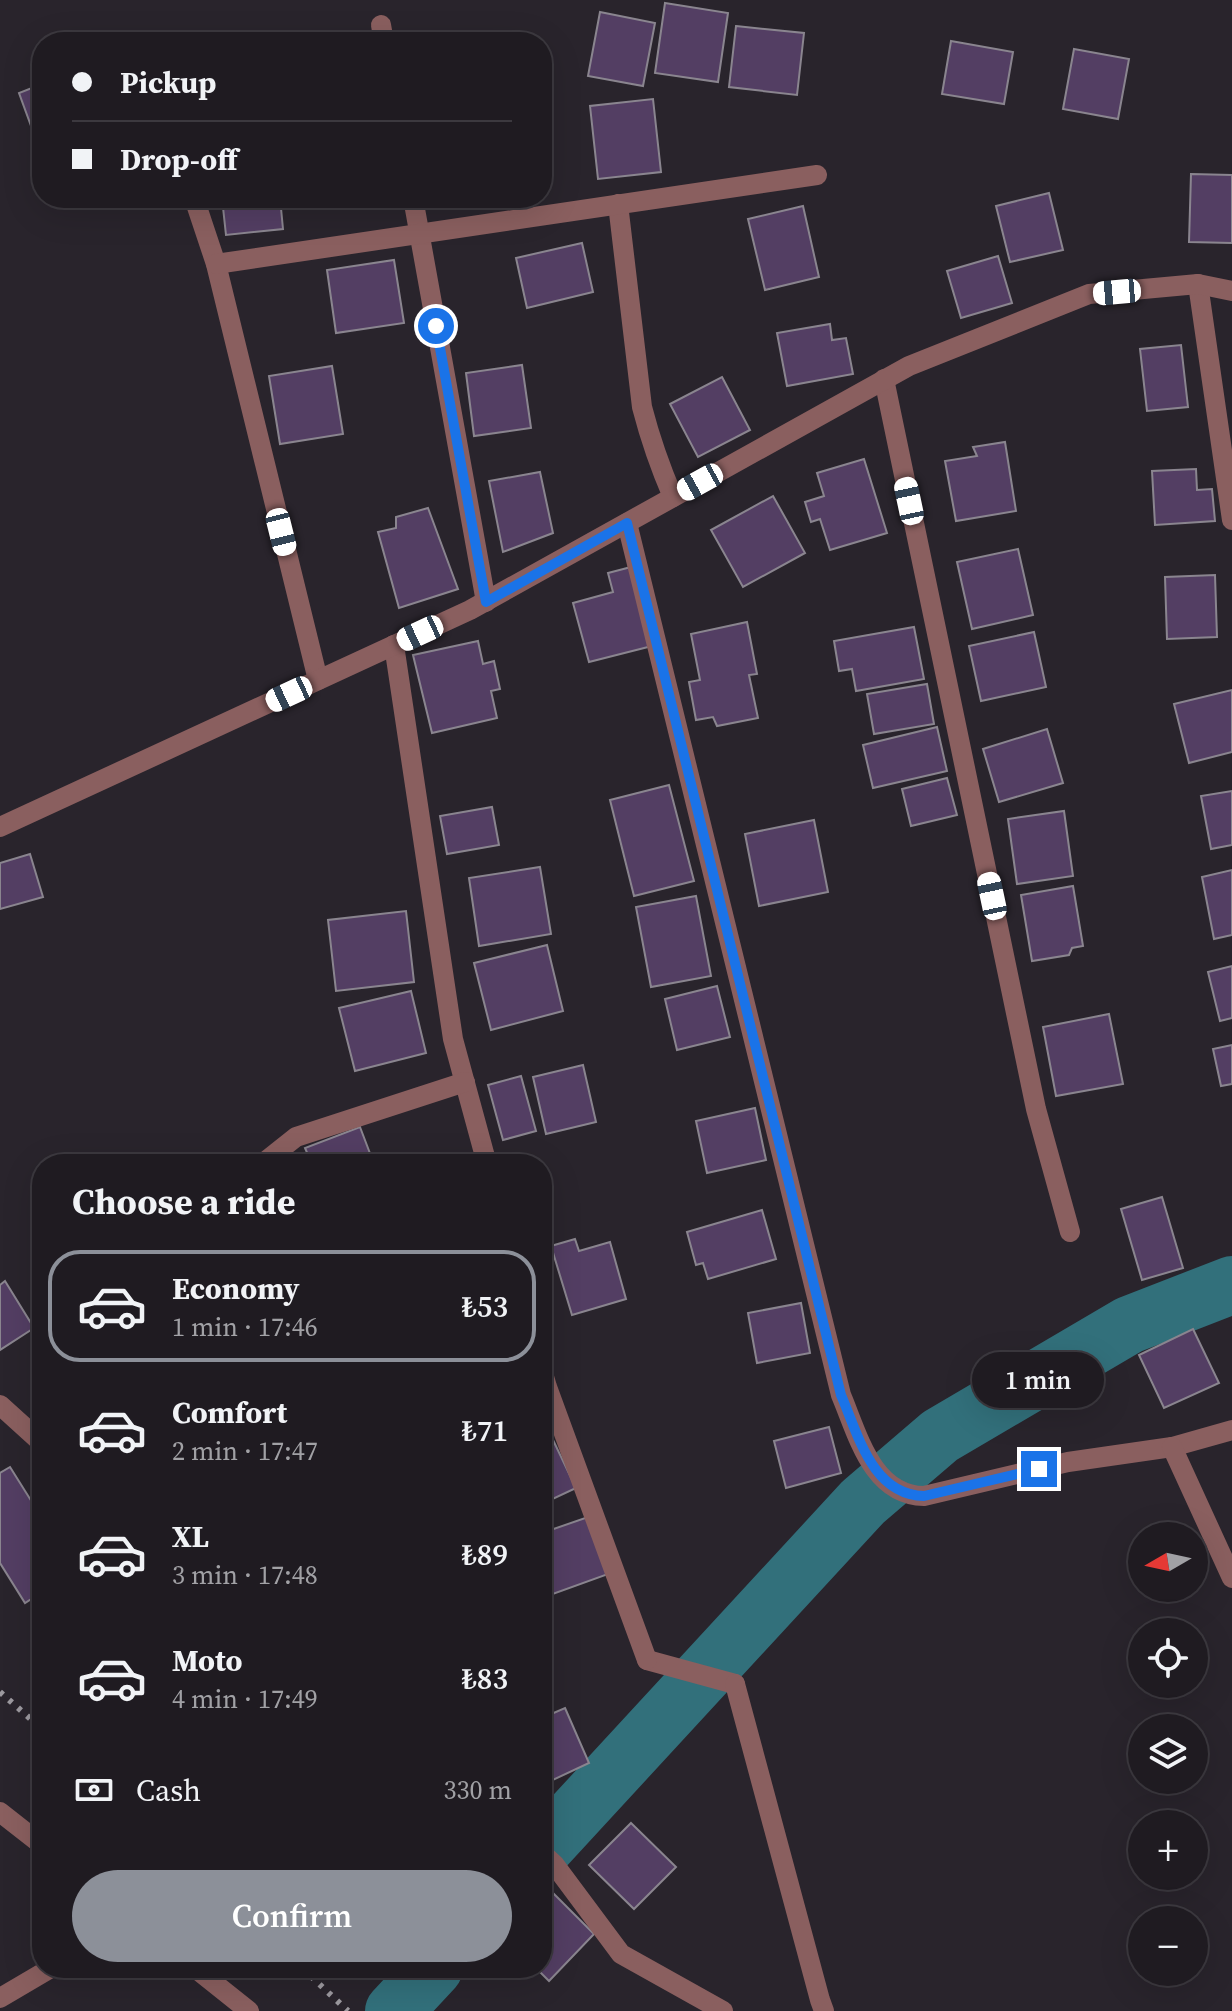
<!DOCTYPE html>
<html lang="en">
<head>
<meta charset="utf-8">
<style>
  :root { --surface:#1f1b21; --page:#2c282e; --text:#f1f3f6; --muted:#a1a1a5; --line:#3c393f; --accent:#8c9099 }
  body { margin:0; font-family:"Source Serif 4",serif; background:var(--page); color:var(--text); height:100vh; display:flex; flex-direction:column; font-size:30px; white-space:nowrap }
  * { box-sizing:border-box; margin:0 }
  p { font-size:26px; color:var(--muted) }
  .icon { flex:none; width:44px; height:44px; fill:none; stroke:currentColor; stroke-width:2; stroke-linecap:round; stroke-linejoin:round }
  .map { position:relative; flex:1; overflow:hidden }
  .panel { position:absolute; left:32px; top:1154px; width:520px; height:824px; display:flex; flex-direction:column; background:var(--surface); border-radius:32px; box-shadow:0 8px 32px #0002,0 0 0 2px var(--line) }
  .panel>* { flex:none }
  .guide { position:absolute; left:32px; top:32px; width:520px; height:176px; border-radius:32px; box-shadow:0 8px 32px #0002,0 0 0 2px var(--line); display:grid; align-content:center; height:176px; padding:0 40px; background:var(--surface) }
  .needle { width:52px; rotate:261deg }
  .controls { position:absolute; left:1128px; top:1522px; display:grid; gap:16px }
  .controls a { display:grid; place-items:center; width:80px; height:80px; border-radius:50%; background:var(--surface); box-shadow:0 8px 32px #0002,0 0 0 2px var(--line); font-size:40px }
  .end { position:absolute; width:36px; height:36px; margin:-18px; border:10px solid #1a73e8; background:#fff; box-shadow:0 0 0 4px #fff }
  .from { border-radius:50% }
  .bubble { position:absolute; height:56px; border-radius:28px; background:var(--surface); box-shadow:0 8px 32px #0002,0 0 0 2px var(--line); font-size:26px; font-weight:600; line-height:56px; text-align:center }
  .car { position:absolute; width:24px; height:48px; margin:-24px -12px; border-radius:10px; box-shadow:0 0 6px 2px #0007; background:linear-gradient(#fff 24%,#345 0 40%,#fff 0 76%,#345 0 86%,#fff 0) }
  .guide b { display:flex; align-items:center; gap:28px; height:76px; font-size:30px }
  .guide b+b { border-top:2px solid var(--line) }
  .guide i { width:20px; height:20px; background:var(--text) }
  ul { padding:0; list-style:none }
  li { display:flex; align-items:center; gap:24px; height:112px; margin:0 16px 12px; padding:0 24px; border:4px solid transparent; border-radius:32px }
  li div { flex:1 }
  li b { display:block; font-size:30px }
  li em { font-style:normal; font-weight:600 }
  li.active { border-color:var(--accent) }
  li>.icon { width:72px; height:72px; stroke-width:1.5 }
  h2 { padding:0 40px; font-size:36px; line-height:96px }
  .pay { display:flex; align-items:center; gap:20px; height:88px; padding:0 40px; font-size:30px }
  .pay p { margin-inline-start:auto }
  .primary-button { display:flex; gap:16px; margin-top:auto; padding:16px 40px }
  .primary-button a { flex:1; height:92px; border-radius:48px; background:var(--accent); color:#fff; font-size:32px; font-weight:600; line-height:92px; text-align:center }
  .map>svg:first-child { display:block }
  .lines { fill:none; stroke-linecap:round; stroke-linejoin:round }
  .river { stroke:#32707b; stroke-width:58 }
  .building { fill:#533e63; stroke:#8a858f; stroke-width:2 }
  .pedestrian { stroke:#8a5f5f; stroke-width:20 }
  .minor { stroke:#8a5f5f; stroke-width:20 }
  .tertiary { stroke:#8a5f5f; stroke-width:20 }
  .rail { stroke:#9c999f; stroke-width:6; stroke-dasharray:4 8; stroke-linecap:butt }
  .route { stroke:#1a73e8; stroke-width:10 }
</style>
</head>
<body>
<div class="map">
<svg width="1232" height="2011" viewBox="0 0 1232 2011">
  <rect width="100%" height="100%" fill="#29242c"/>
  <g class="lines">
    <g class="river">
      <polyline points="542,1850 863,1502 940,1436 1129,1325 1232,1285"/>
      <polyline points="394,2011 434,1968"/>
    </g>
  </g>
  <g class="building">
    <polygon points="665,3 728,13 718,82 655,73"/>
    <polygon points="600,12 655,23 643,86 588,76"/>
    <polygon points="736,26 804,33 797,95 729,87"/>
    <polygon points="951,41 1013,52 1004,104 942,94"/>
    <polygon points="1074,49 1129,59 1118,119 1063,109"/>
    <polygon points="42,84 42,156 19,93"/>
    <polygon points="653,99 661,172 598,179 590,106"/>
    <polygon points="1191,174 1232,175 1232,243 1189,242"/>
    <polygon points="1049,193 1063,250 1010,262 996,206"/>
    <polygon points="222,198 280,198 283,229 226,235"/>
    <polygon points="803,206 819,277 765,290 748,219"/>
    <polygon points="582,243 593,292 527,308 516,258"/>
    <polygon points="998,256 1012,303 961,318 947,271"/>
    <polygon points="394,260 404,323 336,333 327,270"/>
    <polygon points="830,324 832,340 846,338 853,374 787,386 777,333"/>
    <polygon points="1181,345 1188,407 1147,411 1140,349"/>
    <polygon points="522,365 531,428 474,436 466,373"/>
    <polygon points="332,366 343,434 280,444 269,376"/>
    <polygon points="722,377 750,430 698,457 670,404"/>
    <polygon points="1005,442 1016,511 956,521 945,461 977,456 973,447"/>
    <polygon points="864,459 887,533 830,550 820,519 811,522 805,502 824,496 817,473"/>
    <polygon points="1196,469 1197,490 1212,489 1215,521 1155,525 1152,471"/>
    <polygon points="540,472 553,533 503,552 489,481"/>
    <polygon points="773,496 805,553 743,587 711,530"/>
    <polygon points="428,508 458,589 399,608 378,532 396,528 396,517"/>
    <polygon points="1018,549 1033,615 972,629 957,562"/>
    <polygon points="631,567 652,646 589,662 573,603 613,592 608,573"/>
    <polygon points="1215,575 1217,637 1167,639 1165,577"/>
    <polygon points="747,622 757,674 749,675 758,718 717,726 713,717 696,720 689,682 700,680 691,634"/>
    <polygon points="914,627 924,679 856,691 852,669 839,671 834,641"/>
    <polygon points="1034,632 1046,687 981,701 969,646"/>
    <polygon points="478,641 483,664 494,661 500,689 491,691 497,718 432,733 413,655"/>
    <polygon points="927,684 934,724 874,734 867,694"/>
    <polygon points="1232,690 1232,752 1189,763 1174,704"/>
    <polygon points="937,727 947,771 873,788 863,745"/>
    <polygon points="1047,729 1063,783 999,802 983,749"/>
    <polygon points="947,778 957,815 911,826 902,789"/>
    <polygon points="669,785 694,881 634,896 610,800"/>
    <polygon points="1232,791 1232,845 1211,849 1201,796"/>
    <polygon points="492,807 499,845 447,854 440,816"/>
    <polygon points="1064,811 1073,876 1017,884 1008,819"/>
    <polygon points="814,820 828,892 759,906 745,834"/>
    <polygon points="30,854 43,897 0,909 0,863"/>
    <polygon points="540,867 551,934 479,946 469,878"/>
    <polygon points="1232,870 1232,935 1214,939 1202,877"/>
    <polygon points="1073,886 1083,946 1072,948 1069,955 1032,961 1021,895"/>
    <polygon points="696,896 711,976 651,987 636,907"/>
    <polygon points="406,911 414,982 336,991 328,920"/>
    <polygon points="547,945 563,1011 491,1030 474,963"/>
    <polygon points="1232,966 1232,1018 1220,1021 1208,972"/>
    <polygon points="717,986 730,1037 677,1050 665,999"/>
    <polygon points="411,991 426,1053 355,1071 339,1008"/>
    <polygon points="1109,1014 1123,1084 1056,1096 1043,1027"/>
    <polygon points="1232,1045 1232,1084 1221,1086 1213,1049"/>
    <polygon points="583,1065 596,1122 546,1134 533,1077"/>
    <polygon points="521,1076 536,1131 503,1140 488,1085"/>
    <polygon points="755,1108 766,1160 707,1173 696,1121"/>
    <polygon points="360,1127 374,1164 312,1164 305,1148"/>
    <polygon points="1162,1197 1183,1268 1142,1280 1121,1209"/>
    <polygon points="762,1210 776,1259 708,1279 703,1263 696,1265 687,1232"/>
    <polygon points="575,1239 579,1251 610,1242 626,1299 572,1315 551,1246"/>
    <polygon points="5,1281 34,1328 0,1350 0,1285"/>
    <polygon points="801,1303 810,1353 757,1363 748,1313"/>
    <polygon points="1193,1329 1219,1383 1164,1408 1139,1355"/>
    <polygon points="542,1417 576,1488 542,1504"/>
    <polygon points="829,1427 841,1473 786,1488 774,1441"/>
    <polygon points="10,1467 42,1518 42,1592 25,1603 0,1563 0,1473"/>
    <polygon points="591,1516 611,1573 550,1595 542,1572 542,1533"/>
    <polygon points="565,1708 589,1763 542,1785 542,1718"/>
    <polygon points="631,1823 676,1867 634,1909 589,1865"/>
    <polygon points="553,1893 594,1934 549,1981 536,1968 542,1968 542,1903"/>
  </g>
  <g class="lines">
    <polyline class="pedestrian" points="647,1660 735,1684"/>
    <g class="minor">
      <polyline points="381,25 384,42"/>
      <polyline points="194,198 216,264 318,680"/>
      <polyline points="413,198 486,602"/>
      <path d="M618 204 642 407C650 438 660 467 673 497"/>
      <polyline points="216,264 817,175"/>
      <polyline points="1198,284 1232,520"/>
      <polyline points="884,379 1036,1109 1070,1232"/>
      <path d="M627 523 841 1395C858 1435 872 1495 924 1496L1068 1462 1172 1447 1232 1430"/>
      <polyline points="394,645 453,1039 487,1164"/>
      <polyline points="0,827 470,610 909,366 1089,294 1198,284 1232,291"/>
      <polyline points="262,1164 296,1137 465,1082"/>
      <polyline points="542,1370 547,1387 647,1660"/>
      <polyline points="0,1405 42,1443"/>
      <polyline points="1172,1447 1232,1578"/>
      <polyline points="735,1684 820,2000 824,2011"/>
      <polyline points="542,1853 554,1864 621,1954 723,2011"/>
      <polyline points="0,1998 51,1968"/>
    </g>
    <g class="tertiary">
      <polyline points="0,1812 42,1845"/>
      <polyline points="195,1968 249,2011"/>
    </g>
    <g class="rail">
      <polyline points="0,1692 42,1729"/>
      <polyline points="302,1968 348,2011"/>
    </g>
  </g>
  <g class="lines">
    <path class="route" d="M436 326 486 602 627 523 841 1395C858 1434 872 1495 924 1496L1039 1469"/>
  </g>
</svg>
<div class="controls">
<a><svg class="needle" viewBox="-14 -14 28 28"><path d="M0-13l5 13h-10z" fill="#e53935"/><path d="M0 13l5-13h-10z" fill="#a1a1a5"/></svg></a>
<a><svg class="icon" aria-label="locate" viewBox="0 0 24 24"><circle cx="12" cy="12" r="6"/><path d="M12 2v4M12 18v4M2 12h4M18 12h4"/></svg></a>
<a><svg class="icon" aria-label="layers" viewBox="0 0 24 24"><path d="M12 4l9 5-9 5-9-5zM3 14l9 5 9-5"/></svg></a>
<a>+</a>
<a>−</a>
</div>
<i class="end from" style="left:436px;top:326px"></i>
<i class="end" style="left:1039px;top:1469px"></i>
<div class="bubble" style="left:972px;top:1352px;width:132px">1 min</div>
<i class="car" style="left:1117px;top:292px;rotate:265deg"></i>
<i class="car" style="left:700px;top:482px;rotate:241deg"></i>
<i class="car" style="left:909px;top:501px;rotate:348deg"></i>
<i class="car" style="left:281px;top:532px;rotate:166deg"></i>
<i class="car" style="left:420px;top:633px;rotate:245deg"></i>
<i class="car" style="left:289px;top:694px;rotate:245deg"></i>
<i class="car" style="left:992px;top:896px;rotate:348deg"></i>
<div class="guide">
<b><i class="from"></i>Pickup</b>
<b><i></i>Drop-off</b>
</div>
<section class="panel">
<h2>Choose a ride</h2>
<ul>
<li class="active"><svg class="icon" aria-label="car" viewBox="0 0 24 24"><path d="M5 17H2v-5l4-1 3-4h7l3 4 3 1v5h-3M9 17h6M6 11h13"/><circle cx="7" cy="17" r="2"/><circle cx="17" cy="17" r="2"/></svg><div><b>Economy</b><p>1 min · 17:46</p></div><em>₺53</em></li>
<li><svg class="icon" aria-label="car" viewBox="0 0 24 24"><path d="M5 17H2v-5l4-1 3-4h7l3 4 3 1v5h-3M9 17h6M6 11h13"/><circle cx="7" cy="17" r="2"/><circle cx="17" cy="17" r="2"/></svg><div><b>Comfort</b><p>2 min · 17:47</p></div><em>₺71</em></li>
<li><svg class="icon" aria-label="car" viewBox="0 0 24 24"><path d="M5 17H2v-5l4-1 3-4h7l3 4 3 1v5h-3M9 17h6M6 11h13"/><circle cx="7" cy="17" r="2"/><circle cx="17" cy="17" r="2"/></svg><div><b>XL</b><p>3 min · 17:48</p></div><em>₺89</em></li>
<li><svg class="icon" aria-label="car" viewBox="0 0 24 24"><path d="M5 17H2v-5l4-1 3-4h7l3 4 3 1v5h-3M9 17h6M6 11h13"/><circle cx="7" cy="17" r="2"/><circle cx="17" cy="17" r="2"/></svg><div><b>Moto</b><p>4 min · 17:49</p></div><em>₺83</em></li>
</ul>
<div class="pay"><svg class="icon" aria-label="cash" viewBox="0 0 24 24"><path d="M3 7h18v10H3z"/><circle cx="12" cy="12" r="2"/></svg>Cash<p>330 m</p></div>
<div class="primary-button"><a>Confirm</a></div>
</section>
</div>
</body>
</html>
